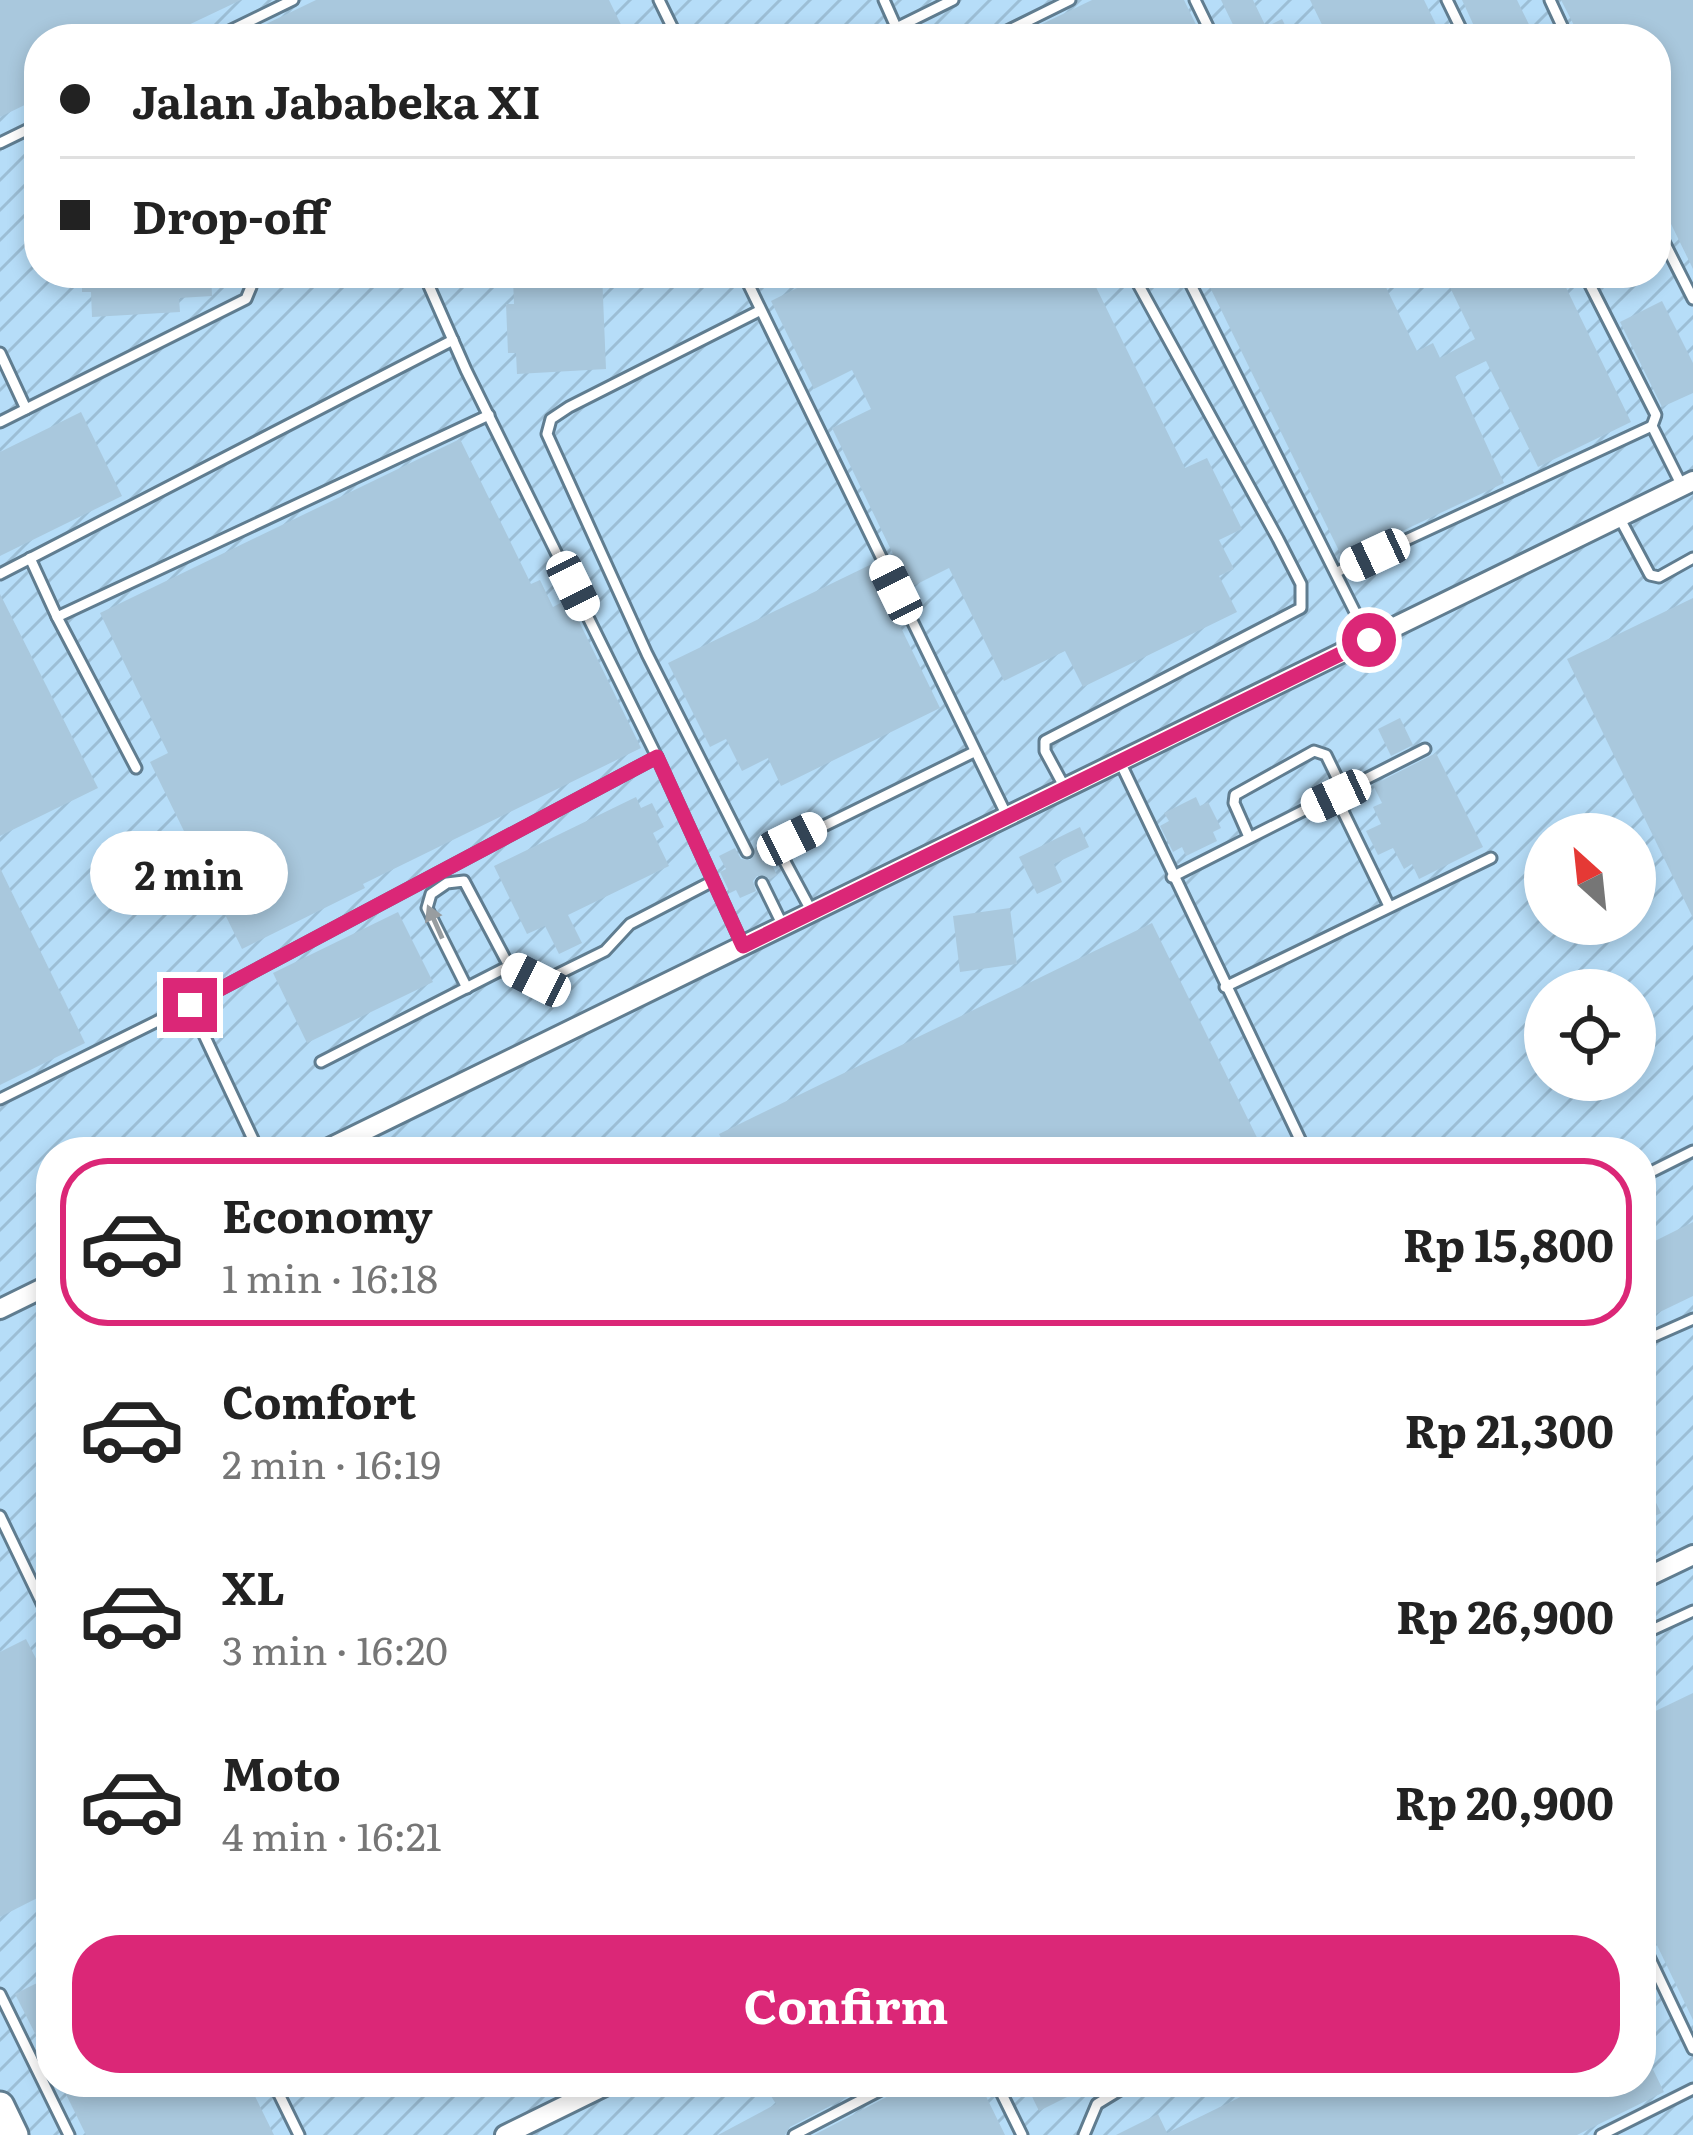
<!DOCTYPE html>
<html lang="en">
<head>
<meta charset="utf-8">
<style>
  :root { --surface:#fff; --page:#f2f2f2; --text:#222; --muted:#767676; --line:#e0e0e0; --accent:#db2777 }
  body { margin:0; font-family:Literata,serif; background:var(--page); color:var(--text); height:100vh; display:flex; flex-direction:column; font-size:45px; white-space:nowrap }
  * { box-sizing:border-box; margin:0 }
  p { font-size:39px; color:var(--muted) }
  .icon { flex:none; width:66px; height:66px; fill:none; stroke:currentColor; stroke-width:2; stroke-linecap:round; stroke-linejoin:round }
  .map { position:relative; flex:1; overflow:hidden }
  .panel { position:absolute; left:36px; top:1137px; width:1620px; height:960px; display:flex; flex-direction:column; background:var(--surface); border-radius:48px; box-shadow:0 6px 18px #0003 }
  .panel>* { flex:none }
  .guide { position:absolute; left:24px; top:24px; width:1647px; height:264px; border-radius:48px; box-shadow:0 6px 18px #0003; display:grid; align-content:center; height:264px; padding:0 36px; background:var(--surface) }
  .needle { width:78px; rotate:333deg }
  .controls { position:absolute; left:1524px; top:813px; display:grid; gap:24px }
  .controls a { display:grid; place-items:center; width:132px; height:132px; border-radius:50%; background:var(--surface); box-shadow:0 6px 18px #0003; font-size:60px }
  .end { position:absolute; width:54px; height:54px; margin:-27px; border:15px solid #db2777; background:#fff; box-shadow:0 0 0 6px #fff }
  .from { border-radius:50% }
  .bubble { position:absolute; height:84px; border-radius:42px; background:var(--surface); box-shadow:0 6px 18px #0003; font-size:39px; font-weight:700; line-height:84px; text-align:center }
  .car { position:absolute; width:36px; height:72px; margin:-36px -18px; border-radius:15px; box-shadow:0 0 9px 3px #0007; background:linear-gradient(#fff 24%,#345 0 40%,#fff 0 76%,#345 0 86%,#fff 0) }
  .guide b { display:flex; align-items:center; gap:42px; height:114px; font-size:45px }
  .guide b+b { border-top:3px solid var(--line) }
  .guide i { width:30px; height:30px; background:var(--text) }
  ul { padding:21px 0 0; list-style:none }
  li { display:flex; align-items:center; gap:36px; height:168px; margin:0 24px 18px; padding:0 12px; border:6px solid transparent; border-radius:48px }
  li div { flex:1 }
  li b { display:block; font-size:45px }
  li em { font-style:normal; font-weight:700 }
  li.current { border-color:var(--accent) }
  li>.icon { width:108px; height:108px; stroke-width:1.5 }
  .action { display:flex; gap:24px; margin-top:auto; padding:24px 36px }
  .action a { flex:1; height:138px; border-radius:48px; background:var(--accent); color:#fff; font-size:48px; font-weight:700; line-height:138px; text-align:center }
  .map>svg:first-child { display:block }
  .industrial { fill:url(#industrial-furrows); fill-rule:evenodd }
  .building { fill:#a9c8dd }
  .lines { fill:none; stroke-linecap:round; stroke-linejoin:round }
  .lane-casing { stroke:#607d90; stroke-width:15 }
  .street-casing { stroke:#607d90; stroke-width:24 }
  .secondary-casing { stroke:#607d90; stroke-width:33 }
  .lane { stroke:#fff; stroke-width:9 }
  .street { stroke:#fff; stroke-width:18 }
  .secondary { stroke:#fff; stroke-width:27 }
  .oneway { fill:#989da0 }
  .route { stroke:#db2777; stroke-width:15 }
</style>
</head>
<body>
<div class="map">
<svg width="1693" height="2135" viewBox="0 0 1693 2135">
  <defs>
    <pattern id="industrial-furrows" width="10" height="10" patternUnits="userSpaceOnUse" patternTransform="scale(3)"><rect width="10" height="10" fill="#b6ddf8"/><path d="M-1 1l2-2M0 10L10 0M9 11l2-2" fill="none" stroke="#9cbed5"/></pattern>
  </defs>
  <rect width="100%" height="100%" fill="#c9e9ff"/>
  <path class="industrial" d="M0 0H1693V2135H0ZM39 39H1656V273H39ZM1545 834H1635V924H1545ZM1545 990H1635V1080H1545ZM51 1152H1641V2082H51Z"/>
  <g class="building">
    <polygon points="0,0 241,0 182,28 187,39 39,39 39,98 0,117"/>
    <polygon points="316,0 609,0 628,39 235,39"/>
    <polygon points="1092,0 1184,0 1203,39 1011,39"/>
    <polygon points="1221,0 1253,0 1266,27 1282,19 1292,39 1240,39"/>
    <polygon points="1310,0 1424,0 1443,39 1329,39"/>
    <polygon points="1462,0 1517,0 1536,39 1480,39"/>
    <polygon points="1561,0 1693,0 1693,269 1656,193 1656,39 1581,39"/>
    <polygon points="82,273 211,273 212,296 179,298 180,312 92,317 91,292 82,292"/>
    <polygon points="602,273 606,369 517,374 516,353 508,353 506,304 514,304 513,278"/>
    <polygon points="810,273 1089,273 1185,468 1207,458 1242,529 1219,540 1234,569 1219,576 1237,612 1083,687 1065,651 1004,681 949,568 907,589 890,555 893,554 832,428 871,409 852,370 814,389 771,301 813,280"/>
    <polygon points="1203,273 1379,273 1417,351 1433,343 1440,358 1475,339 1443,273 1559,273 1631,422 1538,467 1486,361 1455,376 1504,483 1343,559"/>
    <polygon points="1662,301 1693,363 1693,393 1662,407 1620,322"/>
    <polygon points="81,412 122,496 0,556 0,452"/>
    <polygon points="460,439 531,584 540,580 553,607 568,599 641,748 363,884 365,888 242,949 150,762 168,753 100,613"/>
    <polygon points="874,563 891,597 887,599 940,708 781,786 768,758 742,771 726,739 710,747 668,663"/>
    <polygon points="0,594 98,788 0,836"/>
    <polygon points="1693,598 1693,918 1567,659"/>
    <polygon points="1400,718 1413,745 1391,756 1378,729"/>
    <polygon points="1436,753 1483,847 1419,879 1412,864 1404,869 1393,848 1378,855 1366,831 1381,824 1373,807 1382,803 1373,785"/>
    <polygon points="636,797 641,808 652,803 664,827 653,833 669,866 568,915 582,943 559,954 545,926 527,934 494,866"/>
    <polygon points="1196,797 1200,806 1208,802 1221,828 1213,832 1217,841 1186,856 1182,847 1173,852 1160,826 1169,821 1164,813"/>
    <polygon points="1080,827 1089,847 1054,864 1062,882 1037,894 1019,857"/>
    <polygon points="762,845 777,875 770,879 757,876 753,881 756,891 740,898 736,890 730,893 720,872 726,869 719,856 735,848 741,859 750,860 755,848"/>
    <polygon points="0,868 85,1043 0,1085"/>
    <polygon points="1010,908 1017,964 960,972 953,916"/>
    <polygon points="398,912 433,982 307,1043 273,973"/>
    <polygon points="1152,923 1264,1152 728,1152 719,1134"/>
    <polygon points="1693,1222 1693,1296 1641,1321 1641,1248"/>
    <polygon points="1641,1472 1661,1513 1641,1523"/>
    <polygon points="26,1639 51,1688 51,1891 0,1917 0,1652"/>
    <polygon points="1693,1693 1693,2020 1641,1912 1641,1718"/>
    <polygon points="51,1976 51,2065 15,1994"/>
    <polygon points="1641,2045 1664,2092 1577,2135 1116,2135 1158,2114 1167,2133 1271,2082 1641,2082"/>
    <polygon points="60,2082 248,2082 274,2135 86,2135"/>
    <polygon points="799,2082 876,2082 790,2127 785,2135 718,2135 776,2104 771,2096"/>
    <polygon points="905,2082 979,2082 1005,2135 814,2135 900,2090"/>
    <polygon points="1025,2082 1097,2082 1039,2111"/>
  </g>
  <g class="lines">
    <g class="lane-casing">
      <g id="lane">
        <polyline points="659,0 678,39"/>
        <polyline points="884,0 896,27"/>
        <polyline points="1195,0 1214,39"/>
        <polyline points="1447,0 1466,39"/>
        <polyline points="1550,0 1568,39"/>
        <polyline points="213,39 293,0"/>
        <polyline points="874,39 953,0"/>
        <polyline points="991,39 1070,0"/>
        <polyline points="0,143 39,124"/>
        <polyline points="1656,226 1693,299"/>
        <polyline points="430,273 429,286 466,370 657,757 743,946"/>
        <polyline points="743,273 1007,816"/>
        <polyline points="1185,273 1368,638"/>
        <polyline points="1584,273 1656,415 1652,426 1682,486"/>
        <polyline points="0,353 26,409"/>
        <polyline points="0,422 246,299 251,287 244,273"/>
        <polyline points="1619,517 1650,575 1659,577 1693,558"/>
        <polyline points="30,558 57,617 489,415"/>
        <polyline points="1337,572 1652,426"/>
        <polyline points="0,574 453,340"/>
        <polyline points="57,617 136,768"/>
        <polyline points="1120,762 1306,1152"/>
        <polyline points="1065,788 1045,751 1045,741 1301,608 1301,584 1278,539 1132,273"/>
        <polyline points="1336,797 1389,906"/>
        <polyline points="1249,837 1234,803 1235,795 1314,751 1326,755 1344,792"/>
        <polyline points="747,852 647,654 547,434 551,419 569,407 759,311"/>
        <polyline points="1172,877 1425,749"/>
        <polyline points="762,883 783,926"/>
        <polyline points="812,912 782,856 783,846 974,752"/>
        <polyline points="1225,987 1491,858"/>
        <polyline points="467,988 427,908 431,894 447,883 464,881 509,966"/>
        <polyline points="190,1005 259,1152"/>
        <polyline points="321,1062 509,966 544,981 605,951 630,924 713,881"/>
        <polyline points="0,1099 190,1005 657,757"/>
        <polyline points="1641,1177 1693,1151"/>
        <polyline points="1641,1342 1693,1319"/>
        <polyline points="0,1516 51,1622"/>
        <polyline points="1641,1635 1693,1611"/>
        <polyline points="1641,1940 1693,2049"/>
        <polyline points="0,1994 69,2135"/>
        <polyline points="273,2082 299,2135"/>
        <polyline points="996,2082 1022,2135"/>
        <polyline points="794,2135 896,2082"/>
        <polyline points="1084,2135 1097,2104 1133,2082"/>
        <polyline points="1601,2135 1693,2089"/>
      </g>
    </g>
    <g class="street-casing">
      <g id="street">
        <polyline points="321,1152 1693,481"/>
        <polyline points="0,1309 51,1284"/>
        <polyline points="1641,1580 1693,1555"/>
        <polyline points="505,2135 613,2082"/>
      </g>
    </g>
    <g class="secondary-casing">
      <polyline id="secondary" points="0,2106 14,2135"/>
    </g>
    <use href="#lane" class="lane"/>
    <use href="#street" class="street"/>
    <use href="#secondary" class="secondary"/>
  </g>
  <defs><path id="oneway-solid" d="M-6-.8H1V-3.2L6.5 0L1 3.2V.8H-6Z" transform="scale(3)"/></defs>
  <use class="oneway" href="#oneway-solid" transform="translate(435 922) rotate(-114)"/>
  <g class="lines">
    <polyline class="route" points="190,1005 657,757 743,946 1369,640"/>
  </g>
</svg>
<div class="controls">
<a><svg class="needle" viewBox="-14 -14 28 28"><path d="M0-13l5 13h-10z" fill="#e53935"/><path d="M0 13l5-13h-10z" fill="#767676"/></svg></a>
<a><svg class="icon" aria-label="locate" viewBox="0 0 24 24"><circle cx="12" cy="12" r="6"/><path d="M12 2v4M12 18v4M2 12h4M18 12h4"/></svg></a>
</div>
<i class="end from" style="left:1369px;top:640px"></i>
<i class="end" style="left:190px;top:1005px"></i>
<div class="bubble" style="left:90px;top:831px;width:198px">2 min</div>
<i class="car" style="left:1375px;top:555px;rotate:245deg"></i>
<i class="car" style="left:573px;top:586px;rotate:154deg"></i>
<i class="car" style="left:896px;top:590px;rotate:334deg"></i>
<i class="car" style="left:1336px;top:796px;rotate:245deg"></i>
<i class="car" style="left:792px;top:839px;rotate:64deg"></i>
<i class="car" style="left:536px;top:980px;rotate:297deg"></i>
<div class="guide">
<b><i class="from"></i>Jalan Jababeka XI</b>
<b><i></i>Drop-off</b>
</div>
<section class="panel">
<ul>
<li class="current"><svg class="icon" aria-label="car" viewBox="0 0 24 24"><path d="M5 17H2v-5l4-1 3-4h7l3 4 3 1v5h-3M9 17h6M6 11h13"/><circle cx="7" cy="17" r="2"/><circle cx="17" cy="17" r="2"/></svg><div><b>Economy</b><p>1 min · 16:18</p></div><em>Rp 15,800</em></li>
<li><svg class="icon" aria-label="car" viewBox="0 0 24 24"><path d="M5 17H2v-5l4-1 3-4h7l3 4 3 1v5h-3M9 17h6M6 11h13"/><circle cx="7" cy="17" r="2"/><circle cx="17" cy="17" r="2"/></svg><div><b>Comfort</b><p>2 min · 16:19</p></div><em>Rp 21,300</em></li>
<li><svg class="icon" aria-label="car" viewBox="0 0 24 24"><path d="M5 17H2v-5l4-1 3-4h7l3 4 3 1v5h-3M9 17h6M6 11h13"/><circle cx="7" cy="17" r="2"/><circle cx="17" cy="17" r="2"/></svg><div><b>XL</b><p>3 min · 16:20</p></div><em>Rp 26,900</em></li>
<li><svg class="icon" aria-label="car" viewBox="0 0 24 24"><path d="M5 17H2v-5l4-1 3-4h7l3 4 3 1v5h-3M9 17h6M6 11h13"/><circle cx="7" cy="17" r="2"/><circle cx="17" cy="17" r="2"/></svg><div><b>Moto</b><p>4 min · 16:21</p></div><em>Rp 20,900</em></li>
</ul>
<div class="action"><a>Confirm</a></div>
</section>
</div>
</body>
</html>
